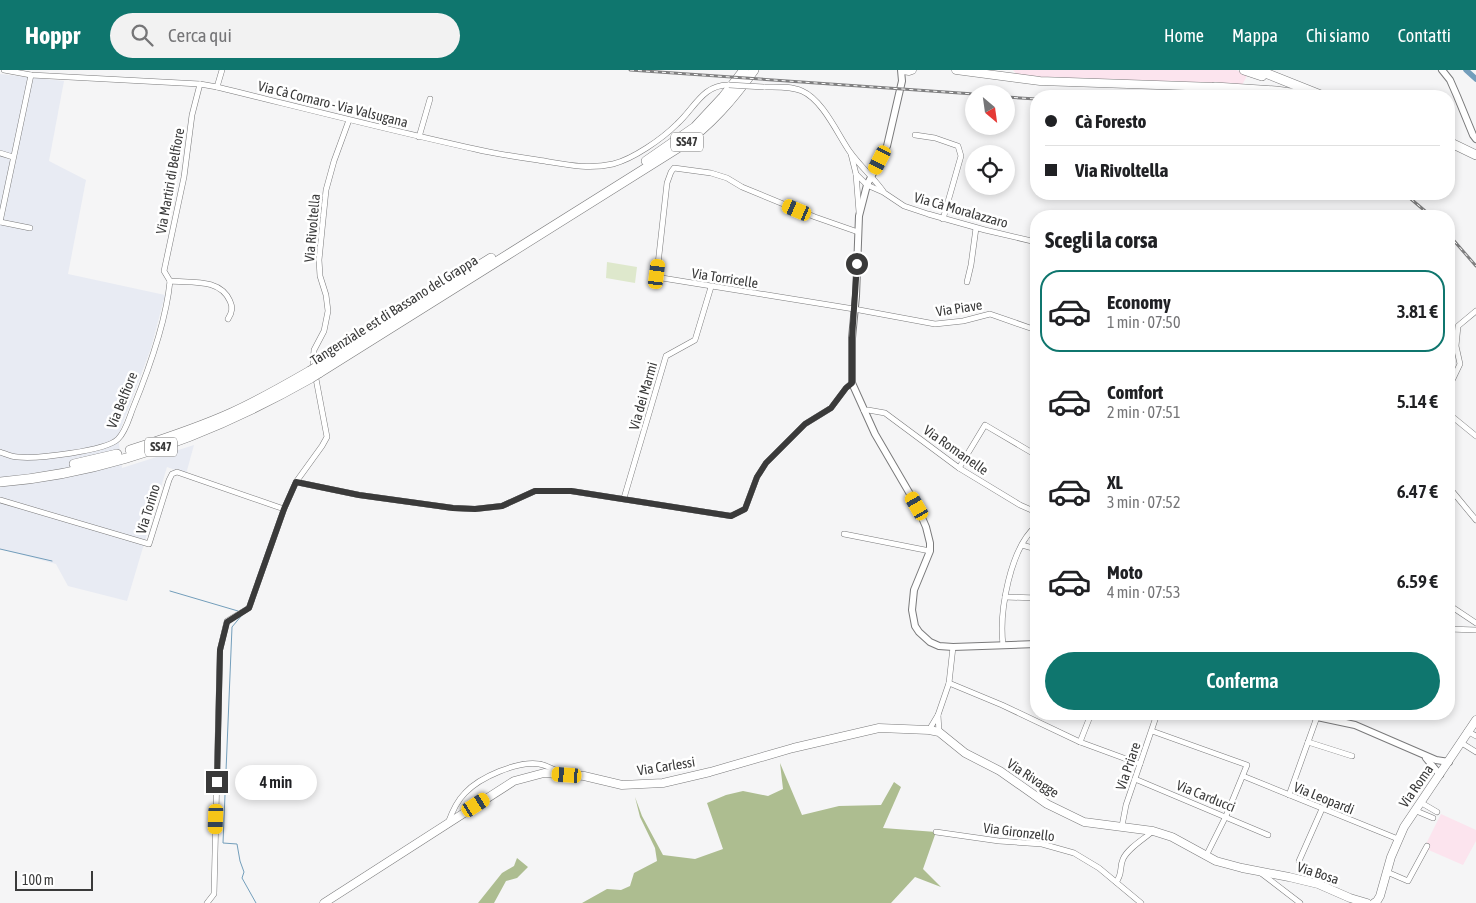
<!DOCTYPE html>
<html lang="it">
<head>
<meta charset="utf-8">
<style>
  :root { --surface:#fff; --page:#f2f2f2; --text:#202124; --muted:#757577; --line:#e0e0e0; --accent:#0f766e }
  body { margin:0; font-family:"Asap Condensed",sans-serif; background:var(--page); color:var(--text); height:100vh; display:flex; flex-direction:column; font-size:19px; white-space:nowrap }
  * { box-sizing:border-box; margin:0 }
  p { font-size:16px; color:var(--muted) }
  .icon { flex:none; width:28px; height:28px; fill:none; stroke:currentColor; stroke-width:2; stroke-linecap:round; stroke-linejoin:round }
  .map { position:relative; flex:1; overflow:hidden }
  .side { position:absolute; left:1030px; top:140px; width:425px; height:510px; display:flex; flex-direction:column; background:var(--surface); border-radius:20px; box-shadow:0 2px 8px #0003 }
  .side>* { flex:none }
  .hud { position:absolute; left:1030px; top:20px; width:425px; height:110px; border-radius:20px; box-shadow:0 2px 8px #0003; display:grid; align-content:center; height:110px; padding:0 15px; background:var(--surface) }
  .needle { width:32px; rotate:151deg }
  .tools { position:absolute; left:965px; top:15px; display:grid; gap:10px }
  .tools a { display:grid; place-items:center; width:50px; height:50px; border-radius:50%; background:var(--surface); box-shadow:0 2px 8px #0003; font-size:25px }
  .scale { position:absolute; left:15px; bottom:12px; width:78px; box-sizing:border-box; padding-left:5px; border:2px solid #3a3a3a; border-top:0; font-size:14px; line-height:18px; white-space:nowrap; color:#3a3a3a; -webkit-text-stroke:4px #fff; paint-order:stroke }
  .end { position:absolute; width:22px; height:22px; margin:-11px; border:6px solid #3a3a3a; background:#fff; box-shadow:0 0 0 2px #fff }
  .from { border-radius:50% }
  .bubble { position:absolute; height:35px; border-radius:18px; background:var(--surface); box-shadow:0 2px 8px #0003; font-size:16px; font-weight:600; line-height:35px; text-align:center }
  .car { position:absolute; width:15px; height:30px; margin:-15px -8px; border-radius:6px; box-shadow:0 0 4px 1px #0007; background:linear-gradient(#f5c518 24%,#345 0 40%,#f5c518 0 76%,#345 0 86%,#f5c518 0) }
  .hud b { display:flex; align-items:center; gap:18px; height:48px; font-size:19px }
  .hud b+b { border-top:1px solid var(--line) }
  .hud i { width:12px; height:12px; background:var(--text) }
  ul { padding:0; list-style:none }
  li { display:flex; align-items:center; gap:15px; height:82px; margin:0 10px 8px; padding:0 5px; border:2px solid transparent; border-radius:20px }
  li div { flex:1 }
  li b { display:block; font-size:19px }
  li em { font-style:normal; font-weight:600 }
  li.current { border-color:var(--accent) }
  li>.icon { width:45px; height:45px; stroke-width:1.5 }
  h2 { padding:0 15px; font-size:22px; line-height:60px }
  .primary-button { display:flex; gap:10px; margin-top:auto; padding:10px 15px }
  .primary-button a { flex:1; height:58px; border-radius:30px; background:var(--accent); color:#fff; font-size:20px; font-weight:600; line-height:58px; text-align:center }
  header { display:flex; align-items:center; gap:30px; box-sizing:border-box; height:70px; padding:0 25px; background:var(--accent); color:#fff }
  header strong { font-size:24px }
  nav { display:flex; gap:28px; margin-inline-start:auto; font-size:18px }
  .search { width:350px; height:45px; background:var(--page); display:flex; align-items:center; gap:12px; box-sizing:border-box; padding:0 18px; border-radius:28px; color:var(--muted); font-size:19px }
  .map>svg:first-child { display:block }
  .commercial { fill:#fce4ee }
  .built { fill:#e8ebf3 }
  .green { fill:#dee8cc }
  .forest { fill:#adbd90 }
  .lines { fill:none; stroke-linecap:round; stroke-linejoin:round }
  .stream { stroke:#739ebb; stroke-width:1 }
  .canal { stroke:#739ebb; stroke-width:5.5 }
  .minor-casing { stroke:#7a7a7b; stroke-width:6 }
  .tertiary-casing { stroke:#7a7a7b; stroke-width:8 }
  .secondary-casing { stroke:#7a7a7b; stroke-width:9 }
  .trunk-casing { stroke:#7a7a7b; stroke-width:10 }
  .minor { stroke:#fff; stroke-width:5 }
  .tertiary { stroke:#fff; stroke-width:6 }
  .secondary { stroke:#fff; stroke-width:8 }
  .trunk { stroke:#fff; stroke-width:9 }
  .rail-casing { stroke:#7f7f80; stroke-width:3 }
  .rail { stroke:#fff; stroke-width:1; stroke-dasharray:4; stroke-linecap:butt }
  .minor-bridge-casing { stroke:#7a7a7b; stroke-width:6; stroke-linecap:butt }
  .trunk-bridge-casing { stroke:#7a7a7b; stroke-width:10; stroke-linecap:butt }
  .minor-bridge { stroke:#fff; stroke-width:5 }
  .trunk-bridge { stroke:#fff; stroke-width:9 }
  .route { stroke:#3a3a3a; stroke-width:6 }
  .labels { text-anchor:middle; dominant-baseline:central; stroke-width:5; stroke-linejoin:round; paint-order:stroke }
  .shield { fill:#fff; stroke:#757575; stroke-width:1 }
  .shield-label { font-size:12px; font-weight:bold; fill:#3a3a3a }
  .street-label { font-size:14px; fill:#3a3a3a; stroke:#fff }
</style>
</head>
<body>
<header>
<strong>Hoppr</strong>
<div class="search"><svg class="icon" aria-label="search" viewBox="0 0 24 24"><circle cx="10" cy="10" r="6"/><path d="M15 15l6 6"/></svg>Cerca qui</div>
<nav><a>Home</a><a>Mappa</a><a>Chi siamo</a><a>Contatti</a></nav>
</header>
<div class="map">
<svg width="1476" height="833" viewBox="0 0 1476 833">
  <rect width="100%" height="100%" fill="#f5f5f6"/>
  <g class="commercial">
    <polygon points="1013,0 1236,0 1248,4 1242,15 1083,10 1021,6 1016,4"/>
    <polygon points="1441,744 1476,760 1476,771 1463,795 1424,778"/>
  </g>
  <polygon class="built" points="0,4 64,11 49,91 86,110 68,204 165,225 151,278 118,366 122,398 194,375 186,404 167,397 127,531 68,516 56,494 0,479"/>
  <polygon class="green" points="607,192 637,197 635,213 606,208"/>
  <g class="forest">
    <polygon points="780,693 802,745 839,736 881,735 894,712 901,717 883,758 936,762 923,799 941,817 915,807 891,833 582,833 607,819 621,820 630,816 634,803 657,791 655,778 640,747 635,727 642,746 663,785 695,789 723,779 707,733 726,725 743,721 768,726 783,719"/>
    <polygon points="517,788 528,797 517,808 506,811 494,833 478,833 502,803 514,796"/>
  </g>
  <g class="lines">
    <g class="stream">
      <polyline points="0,479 52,491"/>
      <polyline points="170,521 238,541"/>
      <polyline points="242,545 232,557 223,773 237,774 240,791 244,802 242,808 256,833"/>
    </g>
    <polyline class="canal" points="1466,0 1476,9"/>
    <g class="minor-casing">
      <g id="minor">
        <path d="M4 0 31 5 200 14 217 17C303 38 388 60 475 79 496 84 517 87 538 90 564 94 587 100 613 94 633 89 662 69 677 54 694 39 703 14 729 15"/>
        <polyline points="217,17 222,0"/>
        <path d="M764 17C776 17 791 16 802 21 823 30 838 65 850 82 860 96 873 107 883 121"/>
        <polyline points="915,65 935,68 958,76 961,86 943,149"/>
        <polyline points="419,67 430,29"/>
        <polyline points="0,83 13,87"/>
        <polyline points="851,84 856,104 859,142"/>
        <polyline points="856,104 867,115 883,122 904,136 928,144 985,160 1036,172"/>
        <polyline points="0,152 31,5"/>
        <polyline points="0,152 30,158"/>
        <polyline points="858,162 815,147 742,117 727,108 711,103 674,98 671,102 667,113 657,203 662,208 854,239 935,254 963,251 990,244 1036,260"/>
        <polyline points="170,211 164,201 184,107 192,45 200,14"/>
        <path d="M170 211C191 213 220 208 230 231 233 237 232 243 228 249"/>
        <polyline points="967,212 971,195 976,158"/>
        <polyline points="1449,317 1460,294 1456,276 1458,256 1476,241"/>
        <polyline points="864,341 868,340 885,343 959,398 1020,435 1036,442"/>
        <polyline points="1449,344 1476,366"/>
        <path d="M0 382C6 384 12 387 18 387 37 389 106 381 118 369 126 361 129 348 133 338 149 299 166 253 170 211"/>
        <polyline points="959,398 985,355 1036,385"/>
        <polyline points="296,412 359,425 453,438 475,439 502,436 535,421 571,421 731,446 745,439 757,407 766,393 805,354 831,338 846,318 852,313"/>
        <polyline points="1449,414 1452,421 1476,450"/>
        <polyline points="624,428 666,286 695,270 711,217"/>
        <polyline points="0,430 149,474 169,410 172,404 177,402 284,439"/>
        <polyline points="844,464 930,481"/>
        <polyline points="1022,475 1036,479"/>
        <polyline points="1005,527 1036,528"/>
        <polyline points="1449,535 1476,553"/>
        <polyline points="1449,559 1476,560"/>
        <path d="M1003 575C999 541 1010 479 1036 456"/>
        <polyline points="949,613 1002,635 1080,672 1140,694"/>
        <polyline points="938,645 949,613 953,577"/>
        <polyline points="929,660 938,645 939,662"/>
        <polyline points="1152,661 1247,695 1226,746 1206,786"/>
        <polyline points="1467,661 1476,666"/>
        <polyline points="1080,672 1091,644"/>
        <polyline points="1308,672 1352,686"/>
        <polyline points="1460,672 1476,682"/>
        <polyline points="1243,706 1398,769"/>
        <polyline points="1135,709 1268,765"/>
        <polyline points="1289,725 1317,647"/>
        <polyline points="1420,732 1437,742"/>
        <polyline points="1414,740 1433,748"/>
        <path d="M448 753C452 742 457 731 465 723 480 707 517 691 539 694 546 695 554 700 561 702"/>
        <polyline points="1122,756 1126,735 1157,644"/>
        <polyline points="936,762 999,771 1042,774 1074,783 1099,798 1141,833"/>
        <polyline points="1299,791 1322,739"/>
        <polyline points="1387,802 1408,811 1427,776"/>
        <polyline points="1261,803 1300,833"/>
        <path d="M1116 812C1123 804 1119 798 1123 789 1128 778 1144 769 1153 761"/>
        <polyline points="207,833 214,824 220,580 227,551 249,538 284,439 296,412 322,376 327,367 313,293 314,280 324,261 328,241 326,225 320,206 319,190 326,120 334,91 349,50"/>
      </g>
    </g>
    <g class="tertiary-casing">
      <g id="tertiary">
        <polyline points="901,0 902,11 887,76 867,115 859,146 856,226 852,268 852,313 875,364 917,436 926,457 930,473 930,481 914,520 912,540 915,556 919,562 930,572 939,576 953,577 1036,574"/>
        <polyline points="1442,0 1450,10 1457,26 1473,65 1476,69"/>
        <polyline points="1303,644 1355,655 1436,690 1449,692"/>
        <polyline points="1426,688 1440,705"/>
      </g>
    </g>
    <g class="secondary-casing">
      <g id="secondary">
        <polyline points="903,0 909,1 912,0"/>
        <polyline points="956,0 1040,11 1215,17"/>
        <polyline points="324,833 514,711 544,703 584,706 622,715 663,713 710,702 793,678 879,658 929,660 939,662 965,683 1000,701 1047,734 1084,752 1153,761 1172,767 1216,791 1242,798 1289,807 1318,814 1350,828 1367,833"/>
        <polyline points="1374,833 1377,831 1380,826 1391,787 1404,757 1476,650"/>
      </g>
    </g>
    <g class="trunk-casing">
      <g id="trunk">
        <polyline points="1244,0 1262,6"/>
        <polyline points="1258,0 1323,26"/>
        <polyline points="1215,17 1276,21 1313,26"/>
        <polyline points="1449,72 1476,85"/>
        <polyline points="646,91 695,57 723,27 744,0"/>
        <polyline points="318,296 491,188"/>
        <path d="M319 303 681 76C711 55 733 29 754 0"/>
        <path d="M130 380C164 369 198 358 231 343 258 331 284 316 310 301"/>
        <polyline points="74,394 117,384"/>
        <path d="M0 412C110 403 216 362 311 308"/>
      </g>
    </g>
    <use href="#minor" class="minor"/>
    <use href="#tertiary" class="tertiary"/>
    <use href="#secondary" class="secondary"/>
    <use href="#trunk" class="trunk"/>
    <g class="rail-casing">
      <g id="rail">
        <polyline points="630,0 974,24"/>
        <polyline points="1006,27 1036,29"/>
        <polyline points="1405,124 1431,146"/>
        <polyline points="1449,165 1476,196"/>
      </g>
    </g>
    <use href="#rail" class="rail"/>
    <g class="minor-bridge-casing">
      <polyline id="minor-bridge" points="729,15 764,17"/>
    </g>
    <g class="trunk-bridge-casing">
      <g id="trunk-bridge">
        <polyline points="310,301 318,296"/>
        <polyline points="311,308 319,303"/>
      </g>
    </g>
    <use href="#minor-bridge" class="minor-bridge"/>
    <use href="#trunk-bridge" class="trunk-bridge"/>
  </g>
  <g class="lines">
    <polyline class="route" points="217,712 220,580 227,552 249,538 284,439 296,412 359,425 453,438 475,439 502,436 535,421 571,421 731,446 745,439 757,407 766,393 805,354 831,338 846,318 852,313 852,268 857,194"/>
  </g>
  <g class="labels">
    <g class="shield">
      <rect x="671" y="62.5" width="32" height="19" rx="4"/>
      <rect x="145" y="367.5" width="32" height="19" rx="4"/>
    </g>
    <g class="shield-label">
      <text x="687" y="72">SS47</text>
      <text x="161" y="377">SS47</text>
    </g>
    <g class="street-label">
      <text transform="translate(333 34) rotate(14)">Via Cà Cornaro - Via Valsugana</text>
      <text transform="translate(170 111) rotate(-80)">Via Martiri di Belfiore</text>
      <text transform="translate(961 140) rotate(16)">Via Cà Moralazzaro</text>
      <text transform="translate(312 158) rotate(-85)">Via Rivoltella</text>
      <text transform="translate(725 208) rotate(9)">Via Torricelle</text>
      <text transform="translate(959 238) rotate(-9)">Via Piave</text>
      <text transform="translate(394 240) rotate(-32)">Tangenziale est di Bassano del Grappa</text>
      <text transform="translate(643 326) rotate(-74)">Via dei Marmi</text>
      <text transform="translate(122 330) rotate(-68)">Via Belfiore</text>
      <text transform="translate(956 380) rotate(35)">Via Romanelle</text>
      <text transform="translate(148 439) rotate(-73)">Via Torino</text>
      <text transform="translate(666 696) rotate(-9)">Via Carlessi</text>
      <text transform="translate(1128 696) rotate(-71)">Via Priare</text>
      <text transform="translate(1033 708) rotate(33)">Via Rivagge</text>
      <text transform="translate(1416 716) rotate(-55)">Via Roma</text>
      <text transform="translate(1206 726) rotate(22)">Via Carducci</text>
      <text transform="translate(1324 728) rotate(22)">Via Leopardi</text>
      <text transform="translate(1019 762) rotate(7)">Via Gironzello</text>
      <text transform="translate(1318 803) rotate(18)">Via Bosa</text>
    </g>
  </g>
</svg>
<div class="tools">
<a><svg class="needle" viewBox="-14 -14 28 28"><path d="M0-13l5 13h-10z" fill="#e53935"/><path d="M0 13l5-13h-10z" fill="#757577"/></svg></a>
<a><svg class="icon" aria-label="locate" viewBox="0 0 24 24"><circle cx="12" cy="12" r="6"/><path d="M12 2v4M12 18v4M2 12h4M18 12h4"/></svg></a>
</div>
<div class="scale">100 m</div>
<i class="end from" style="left:857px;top:194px"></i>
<i class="end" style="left:217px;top:712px"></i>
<div class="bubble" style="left:235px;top:695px;width:82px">4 min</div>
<i class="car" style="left:880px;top:90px;rotate:207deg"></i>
<i class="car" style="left:797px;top:140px;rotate:293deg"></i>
<i class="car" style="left:657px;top:204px;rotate:7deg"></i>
<i class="car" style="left:917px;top:436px;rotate:330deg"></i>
<i class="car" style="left:567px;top:705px;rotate:274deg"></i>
<i class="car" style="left:476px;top:735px;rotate:57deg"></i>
<i class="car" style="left:216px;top:749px;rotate:182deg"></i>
<div class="hud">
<b><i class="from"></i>Cà Foresto</b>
<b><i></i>Via Rivoltella</b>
</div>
<section class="side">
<h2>Scegli la corsa</h2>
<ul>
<li class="current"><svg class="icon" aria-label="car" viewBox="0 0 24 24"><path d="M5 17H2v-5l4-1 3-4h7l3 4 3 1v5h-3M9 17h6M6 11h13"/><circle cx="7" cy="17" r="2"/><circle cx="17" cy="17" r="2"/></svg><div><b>Economy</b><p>1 min · 07:50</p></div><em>3.81 €</em></li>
<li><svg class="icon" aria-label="car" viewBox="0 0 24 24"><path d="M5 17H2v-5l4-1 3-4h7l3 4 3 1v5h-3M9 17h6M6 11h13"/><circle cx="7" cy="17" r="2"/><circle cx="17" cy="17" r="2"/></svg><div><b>Comfort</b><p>2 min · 07:51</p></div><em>5.14 €</em></li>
<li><svg class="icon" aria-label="car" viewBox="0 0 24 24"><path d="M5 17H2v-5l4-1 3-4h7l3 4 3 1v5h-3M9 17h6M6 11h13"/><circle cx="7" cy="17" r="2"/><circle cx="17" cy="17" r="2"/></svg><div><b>XL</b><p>3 min · 07:52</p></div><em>6.47 €</em></li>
<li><svg class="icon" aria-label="car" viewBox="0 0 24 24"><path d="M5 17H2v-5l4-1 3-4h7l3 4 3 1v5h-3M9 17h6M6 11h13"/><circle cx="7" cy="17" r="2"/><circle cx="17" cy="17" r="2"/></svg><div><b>Moto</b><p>4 min · 07:53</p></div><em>6.59 €</em></li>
</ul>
<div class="primary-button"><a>Conferma</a></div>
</section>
</div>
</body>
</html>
